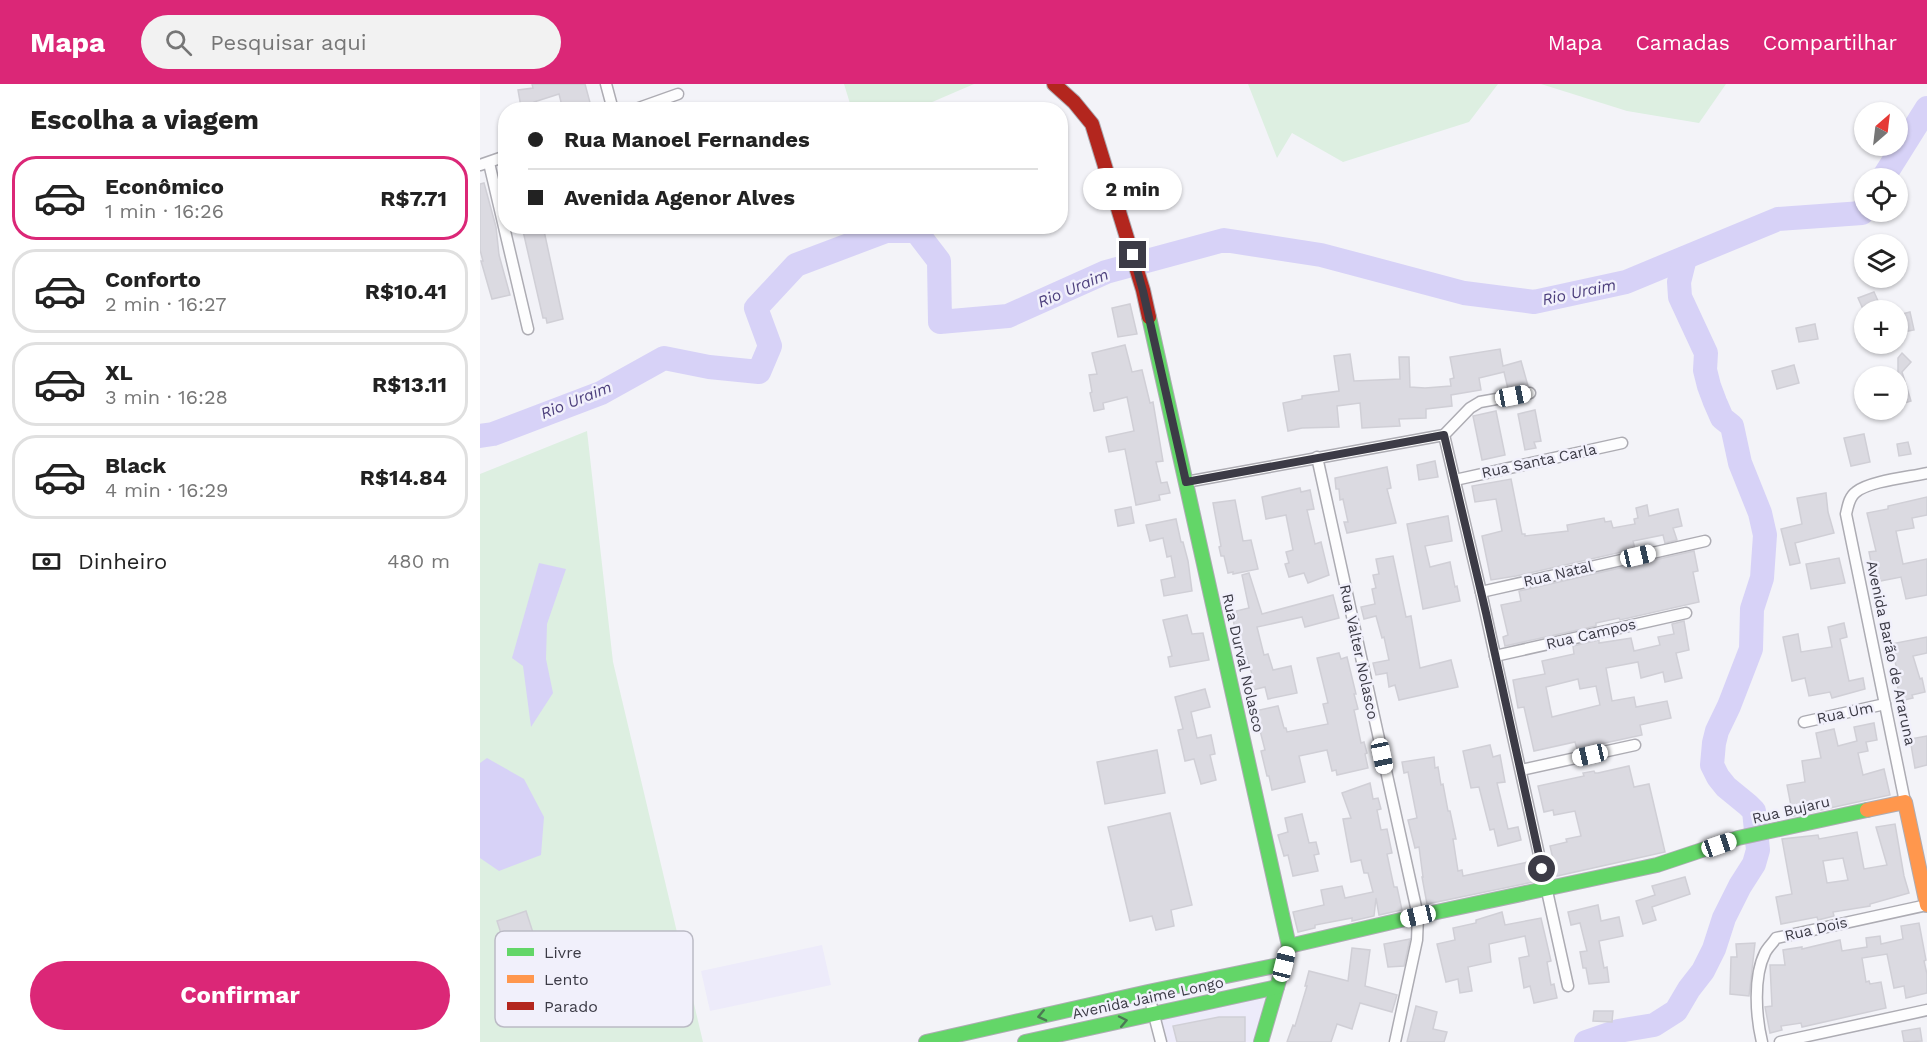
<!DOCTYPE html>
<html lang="pt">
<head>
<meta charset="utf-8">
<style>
  :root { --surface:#fff; --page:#f2f2f2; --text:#222; --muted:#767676; --line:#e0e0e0; --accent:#db2777 }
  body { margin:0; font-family:"Work Sans",sans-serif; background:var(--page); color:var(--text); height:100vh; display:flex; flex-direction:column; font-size:22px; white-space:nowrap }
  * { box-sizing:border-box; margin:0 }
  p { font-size:20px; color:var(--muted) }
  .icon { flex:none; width:33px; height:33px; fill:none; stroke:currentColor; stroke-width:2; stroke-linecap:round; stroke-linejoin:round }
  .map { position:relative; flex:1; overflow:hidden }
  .details { display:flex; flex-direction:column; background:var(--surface); width:480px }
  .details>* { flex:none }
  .top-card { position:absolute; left:18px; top:18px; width:570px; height:132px; border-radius:24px; box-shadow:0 2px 4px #0004; display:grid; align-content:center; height:132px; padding:0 30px; background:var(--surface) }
  .needle { width:39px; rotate:28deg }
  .buttons { position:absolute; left:1374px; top:18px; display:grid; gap:12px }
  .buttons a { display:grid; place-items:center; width:54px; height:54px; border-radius:50%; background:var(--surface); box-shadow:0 2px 4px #0004; font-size:30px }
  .end { position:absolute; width:27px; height:27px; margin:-14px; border:8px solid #3c3b46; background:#fff; box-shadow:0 0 0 3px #fff }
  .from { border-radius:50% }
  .bubble { position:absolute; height:42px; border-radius:21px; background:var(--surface); box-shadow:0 2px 4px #0004; font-size:20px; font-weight:700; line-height:42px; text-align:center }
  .car { position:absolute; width:18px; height:36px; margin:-18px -9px; border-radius:8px; box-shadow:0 0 4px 2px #0007; background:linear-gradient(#fff 24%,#345 0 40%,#fff 0 76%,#345 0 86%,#fff 0) }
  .top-card b { display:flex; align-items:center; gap:21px; height:57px; font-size:22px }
  .top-card b+b { border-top:2px solid var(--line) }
  .top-card i { width:15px; height:15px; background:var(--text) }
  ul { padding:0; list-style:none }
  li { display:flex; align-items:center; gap:18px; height:84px; margin:0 12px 9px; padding:0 18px; border:3px solid var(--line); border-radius:24px }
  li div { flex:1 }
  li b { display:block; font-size:22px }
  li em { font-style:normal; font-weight:700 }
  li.current { border-color:var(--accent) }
  li>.icon { width:54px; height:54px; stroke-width:1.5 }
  h2 { padding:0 30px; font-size:27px; line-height:72px }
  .pay { display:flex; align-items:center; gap:15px; height:66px; padding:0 30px; font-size:22px }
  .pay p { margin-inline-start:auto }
  .primary-button { display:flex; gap:12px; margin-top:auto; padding:12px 30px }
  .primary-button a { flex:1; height:69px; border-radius:36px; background:var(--accent); color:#fff; font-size:24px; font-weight:700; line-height:69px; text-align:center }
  header { display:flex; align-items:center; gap:36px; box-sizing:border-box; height:84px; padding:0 30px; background:var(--accent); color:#fff }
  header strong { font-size:28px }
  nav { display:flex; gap:33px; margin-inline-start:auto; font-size:21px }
  .search { width:420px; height:54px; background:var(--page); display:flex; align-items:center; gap:15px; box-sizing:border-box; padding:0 21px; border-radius:33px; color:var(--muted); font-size:22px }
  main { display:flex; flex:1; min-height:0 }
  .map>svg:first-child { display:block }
  .built { fill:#edebfa }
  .green { fill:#ddefe1 }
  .water { fill:#d7d2f7 }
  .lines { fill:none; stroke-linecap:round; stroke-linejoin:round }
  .river { stroke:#d7d2f7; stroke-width:24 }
  .building { fill:#dbdae1; stroke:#d0cfd6; stroke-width:1.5; fill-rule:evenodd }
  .street-casing { stroke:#adacb3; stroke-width:13 }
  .fast-casing { stroke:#adacb3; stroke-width:16 }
  .slow-casing { stroke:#adacb3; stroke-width:16 }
  .jam-casing { stroke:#adacb3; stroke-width:16 }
  .street { stroke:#fdfdfe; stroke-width:10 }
  .fast { stroke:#63d668; stroke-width:14 }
  .slow { stroke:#ff974d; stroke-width:14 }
  .jam { stroke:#b3261e; stroke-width:14 }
  .oneway { stroke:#4c7954 }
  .route { stroke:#3c3b46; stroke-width:8 }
  .labels { text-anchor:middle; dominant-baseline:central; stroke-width:5; stroke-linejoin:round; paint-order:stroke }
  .street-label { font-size:15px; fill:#3c3b46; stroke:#f1f0fb }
  .water-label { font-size:16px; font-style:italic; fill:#4c3f7c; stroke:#f1f0fb }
  .key { fill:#f1f0fb; stroke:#bbbac5; stroke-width:1.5 }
  .key-label { font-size:16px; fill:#3c3b46 }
</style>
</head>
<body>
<header>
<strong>Mapa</strong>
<div class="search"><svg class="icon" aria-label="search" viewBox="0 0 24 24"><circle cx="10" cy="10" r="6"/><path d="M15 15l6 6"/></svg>Pesquisar aqui</div>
<nav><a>Mapa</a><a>Camadas</a><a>Compartilhar</a></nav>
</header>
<main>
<section class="details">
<h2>Escolha a viagem</h2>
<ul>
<li class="current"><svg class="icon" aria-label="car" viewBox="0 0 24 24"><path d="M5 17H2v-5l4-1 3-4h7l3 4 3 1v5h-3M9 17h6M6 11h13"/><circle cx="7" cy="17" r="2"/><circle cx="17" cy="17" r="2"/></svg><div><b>Econômico</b><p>1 min · 16:26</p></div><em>R$7.71</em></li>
<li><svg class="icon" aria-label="car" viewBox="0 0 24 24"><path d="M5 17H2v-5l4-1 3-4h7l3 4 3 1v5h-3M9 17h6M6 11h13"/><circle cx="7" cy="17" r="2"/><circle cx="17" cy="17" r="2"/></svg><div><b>Conforto</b><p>2 min · 16:27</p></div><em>R$10.41</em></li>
<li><svg class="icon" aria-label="car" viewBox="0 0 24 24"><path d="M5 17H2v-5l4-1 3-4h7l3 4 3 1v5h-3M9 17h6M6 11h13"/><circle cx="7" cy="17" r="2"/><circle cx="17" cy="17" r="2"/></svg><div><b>XL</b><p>3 min · 16:28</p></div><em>R$13.11</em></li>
<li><svg class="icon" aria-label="car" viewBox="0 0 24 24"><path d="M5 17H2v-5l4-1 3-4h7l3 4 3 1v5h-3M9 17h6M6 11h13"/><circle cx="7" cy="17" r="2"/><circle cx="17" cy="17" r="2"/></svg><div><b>Black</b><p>4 min · 16:29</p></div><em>R$14.84</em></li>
</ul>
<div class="pay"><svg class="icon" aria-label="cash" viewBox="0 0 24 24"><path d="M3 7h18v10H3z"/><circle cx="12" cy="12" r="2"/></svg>Dinheiro<p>480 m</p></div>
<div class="primary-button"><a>Confirmar</a></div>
</section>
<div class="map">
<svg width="1447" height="958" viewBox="0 0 1447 958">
  <rect width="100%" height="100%" fill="#f3f3f8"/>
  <g class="built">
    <polygon points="342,861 351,901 230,927 221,887"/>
    <polygon points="788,911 775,958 685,958 677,933"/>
  </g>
  <g class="green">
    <polygon points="364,0 494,0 436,25 372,26"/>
    <polygon points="768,0 1018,0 989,38 863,78 812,49 797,74"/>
    <polygon points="1061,0 1246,0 1219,39 1147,27"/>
    <polygon points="107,347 133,578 223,958 0,958 0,390"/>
  </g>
  <g class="water">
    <polygon points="59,479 86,485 67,540 66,575 73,609 51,643 43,582 32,574"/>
    <polygon points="7,674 44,695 64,733 61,771 19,787 0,774 0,679"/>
  </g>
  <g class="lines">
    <g class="river">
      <polyline points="1403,94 1447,24"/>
      <polyline points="0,352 13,350 121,309 184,274 229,283 279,288 290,262 276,224 316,181 406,147 436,147 459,177 460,238 528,232 626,188 744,156 841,171 984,209 1054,218 1146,198 1298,135 1382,129 1384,125"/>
      <polyline points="1106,958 1138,947 1174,941 1196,927 1209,905 1223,887 1234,865 1244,834 1260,802 1274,780 1278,766 1274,727 1268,721 1246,703 1238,693 1232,681 1234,659 1237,647 1249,622 1271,565 1272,525 1282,494 1285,451 1280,429 1260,379 1252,342 1242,334 1235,318 1229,302 1225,286 1226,269 1200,213 1199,198 1205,174"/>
    </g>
  </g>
  <g class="building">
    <polygon points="52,0 105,0 112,26 83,26 79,10 54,18 55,26 44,26 43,23 41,23 38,6 53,4"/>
    <polygon points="4,99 16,143 19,171 30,211 12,215 1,177 3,177 0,166 0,100"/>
    <polygon points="46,142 63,142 83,235 67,239 66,234 63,234 43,147 47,146"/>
    <polygon points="1394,208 1399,219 1383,225 1378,214"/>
    <polygon points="650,220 657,250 638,253 632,224"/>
    <polygon points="1430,228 1434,246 1418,249 1418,231"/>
    <polygon points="1335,240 1338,255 1319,258 1316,244"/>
    <polygon points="645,261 652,288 662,286 670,319 673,318 683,377 676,378 681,399 687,398 690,409 679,411 680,416 656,421 645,365 629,368 626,353 654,347 647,313 623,319 624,325 614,327 610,309 612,308 609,291 617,290 612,269"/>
    <polygon points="1020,265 1023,282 1041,277 1048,302 1028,305 1024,288 999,294 1001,306 971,311 972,322 946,325 946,334 919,335 920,342 882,344 880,319 857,322 859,343 822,344 808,347 803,319 822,315 822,312 859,307 854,272 870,270 874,297 920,295 919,273 929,273 930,303 945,304 971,302 970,295 974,294 970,273"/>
    <polygon points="1422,269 1431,278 1422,288 1431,317 1418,321 1418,274"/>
    <polygon points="1314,281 1319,299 1297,305 1292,287"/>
    <polygon points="1055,326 1061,357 1054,358 1056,364 1045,366 1038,330"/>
    <polygon points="1016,327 1025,371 1002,376 993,332"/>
    <polygon points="1384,350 1390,378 1371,382 1364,354"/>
    <polygon points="1428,358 1431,370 1419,372 1417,360"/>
    <polygon points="955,377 958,393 939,396 937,381"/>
    <polygon points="907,383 911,404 907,405 916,439 867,449 864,438 868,438 863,415 860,416 859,405 856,405 855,394"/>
    <polygon points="1031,395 1042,450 1045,450 1045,452 1088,447 1087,441 1124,434 1125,438 1131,437 1133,444 1155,440 1154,435 1158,434 1156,424 1167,421 1169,432 1198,425 1202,442 1193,444 1197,456 1185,459 1183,451 1153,457 1155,465 1036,492 1011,496 1002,452 1022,447 1016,415 995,418 992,402"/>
    <polygon points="820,404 821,408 830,406 834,425 827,426 835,460 841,458 849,491 828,499 824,489 809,493 805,480 809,479 806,468 813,466 806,431 786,435 782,413"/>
    <polygon points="1346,409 1348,428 1354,449 1315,459 1320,479 1310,481 1301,445 1322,440 1317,414"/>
    <polygon points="1447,413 1447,431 1432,434 1434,444 1416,447 1423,480 1447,475 1447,511 1426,515 1421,493 1395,498 1389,468 1396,467 1387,429 1408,425 1408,422"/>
    <polygon points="755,416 763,457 771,456 778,485 753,490 753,488 748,489 744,472 741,472 739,463 741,462 733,419"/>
    <polygon points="651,423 654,439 638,442 635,426"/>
    <polygon points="968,432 972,457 945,462 950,483 970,478 975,503 977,502 980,517 943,525 927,440"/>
    <polygon points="696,435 701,458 703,458 708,477 712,507 684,512 681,496 695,493 691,472 687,473 683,454 670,457 666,441"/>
    <polygon points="1214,467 1218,487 1213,488 1219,518 1140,536 1139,534 1116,539 1116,542 1025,562 1023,553 1028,551 1021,521 1041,517 1039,507"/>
    <polygon points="913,472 926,533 931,532 940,584 971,576 978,603 919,616 915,601 909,603 907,589 896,591 893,579 909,576 904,553 902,554 896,532 884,535 881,523 895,520 892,505 896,504 893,491 899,490 896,475"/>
    <polygon points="1359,474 1365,499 1331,505 1326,480"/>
    <polygon points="769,489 782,530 853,511 859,534 825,543 822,533 777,543 784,571 788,570 793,586 811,582 817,609 788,615 785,603 768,607 765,596 773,594 767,573 761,575 753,535 758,534 756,527 769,524 762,491"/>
    <polygon points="707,531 712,550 723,549 729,576 690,583 688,573 692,572 683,536"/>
    <path d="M1204 537 1209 566 1196 569 1202 594 1185 598 1183 588 1161 594 1158 578 1126 584 1132 617 1154 613 1156 623 1187 617 1191 634 1160 641 1162 651 1097 665 1095 658 1054 667 1044 623 1038 624 1033 596 1065 590 1062 577 1094 570 1093 562 1119 556V559L1151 554 1154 567 1180 561 1178 553 1194 550 1192 540ZM1098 595 1100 605 1116 602 1120 621 1072 633 1066 603Z"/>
    <polygon points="1364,539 1367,553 1360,555 1369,597 1383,594 1385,605 1352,614 1350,608 1329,612 1325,594 1312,597 1303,553 1318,550 1321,568 1352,563 1348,543"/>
    <polygon points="1447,553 1447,569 1433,572 1440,595 1442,594 1445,608 1432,611 1433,614 1420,617 1417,599 1420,599 1411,560"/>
    <polygon points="859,569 861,575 867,573 876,610 874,610 878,625 874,626 881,659 884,658 887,669 885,670 888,684 857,691 856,686 852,687 847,666 819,672 825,698 792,706 789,692 787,692 781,667 785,666 775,627 798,622 804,644 806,644 807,648 848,640 843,620 848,619 837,574"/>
    <polygon points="725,605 730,623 711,628 717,654 731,651 735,670 730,671 736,696 721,700 714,675 705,677 698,646 703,645 695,613"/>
    <polygon points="1394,639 1397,656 1386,658 1388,667 1378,669 1383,691 1404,685 1410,711 1313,732 1307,701 1325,698 1322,677 1341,674 1336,649 1354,645 1358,662 1377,657 1374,643"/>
    <polygon points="1447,652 1447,681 1435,684 1430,655"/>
    <polygon points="1010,661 1013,673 1020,671 1025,698 1017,699 1028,745 1038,743 1041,756 1018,762 1014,745 1010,746 999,703 991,704 983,667"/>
    <polygon points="677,666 685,709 625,720 617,678"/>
    <polygon points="954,673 955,684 958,683 961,701 963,700 968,727 970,727 976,755 973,755 978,787 982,786 983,792 1048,778 1053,798 947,820 942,793 943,793 939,763 935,764 928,736 937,734 928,688 924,689 922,678"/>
    <polygon points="1149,682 1154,703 1169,700 1185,768 1077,792 1070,762 1087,758 1086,755 1101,752 1095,727 1074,731 1073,726 1064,728 1058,702 1104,692 1103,689 1114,687 1115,689 1118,689"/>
    <polygon points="890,699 893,715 898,714 901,725 897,726 901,746 907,745 912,769 907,770 914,803 917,803 922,826 899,831 896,814 894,832 872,837 872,834 835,841 835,844 818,848 813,828 844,821 841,806 862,802 865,814 893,808 888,789 884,789 881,776 871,778 863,735 871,734 862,709"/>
    <polygon points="690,729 712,821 691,826 694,842 676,846 672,832 650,837 628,743"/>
    <polygon points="822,730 829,759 836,758 839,770 834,771 838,787 813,792 808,771 804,772 798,751 808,748 805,734"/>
    <path d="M1415 740 1424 792 1429 809 1390 820V822L1353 828 1354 832 1338 836 1337 833 1301 840 1296 813 1312 810 1302 755 1338 751 1339 755 1377 748 1384 785 1407 781 1396 743ZM1363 774 1368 796 1347 799 1343 777Z"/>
    <polygon points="1205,793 1210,810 1172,823 1176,836 1163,840 1156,817 1175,811 1172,802"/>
    <polygon points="1118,821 1121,837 1139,833 1143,852 1119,857 1124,884 1127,883 1129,898 1109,900 1106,884 1103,884 1100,868 1107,867 1100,839 1091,841 1088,828"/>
    <polygon points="46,827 56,858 27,868 17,837"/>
    <polygon points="1022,828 1025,841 1061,834 1071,877 1067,878 1071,901 1074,900 1077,914 1054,919 1050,902 1044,904 1039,874 1049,872 1045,852 1009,860 1011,878 988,883 992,907 980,909 978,895 966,898 957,860 975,856 973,844 996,839 996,836"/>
    <polygon points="1439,839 1446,876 1444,877 1447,890 1447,909 1426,914 1424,902 1414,904 1407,870 1382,874 1386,898 1389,897 1390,900 1401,898 1406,924 1322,943 1321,939 1301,942 1302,946 1290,949 1285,923 1292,922 1290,881 1305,881 1303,866 1322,863 1322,865 1360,856 1362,867 1387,863 1386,854 1400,852 1401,860 1423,855 1421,842"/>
    <polygon points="930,855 924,882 908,883 904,860"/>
    <polygon points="1275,859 1269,912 1250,910 1251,873 1257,873 1256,860"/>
    <polygon points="872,864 890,866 885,902 917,911 912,928 880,919 872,945 857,940 851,958 807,958 813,941 815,942 827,902 825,902 829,887 868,897"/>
    <polygon points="936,922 957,928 953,945 967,948 964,958 927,958"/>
    <polygon points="1114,927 1133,927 1132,938 1113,937"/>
    <polygon points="739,933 765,933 765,958 697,958 693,942"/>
    <polygon points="1440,944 1442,957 1424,958 1422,947"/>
  </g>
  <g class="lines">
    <g class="street-casing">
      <g id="street">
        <polyline points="126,0 133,26"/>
        <polyline points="153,26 198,10"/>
        <polyline points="9,79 48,245"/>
        <polyline points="0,81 26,72"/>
        <polyline points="1050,309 1000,318 990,324 964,351 1001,508 1088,902"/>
        <polyline points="837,373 938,832 937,856 915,958"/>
        <polyline points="975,396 1142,359"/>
        <polyline points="706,398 964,351"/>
        <polyline points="1001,508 1225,457"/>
        <polyline points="1015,572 1206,529"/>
        <polyline points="1324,638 1405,620"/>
        <polyline points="1041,686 1155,661"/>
        <path d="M1425 718 1366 430C1368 422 1369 413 1376 408 1389 397 1430 393 1447 389"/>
        <polyline points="668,908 681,958"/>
        <path d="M1282 958C1276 933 1273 893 1285 869 1287 864 1293 859 1296 854L1447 821"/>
        <polyline points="1300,958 1447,926"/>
      </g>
    </g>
    <g class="fast-casing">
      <g id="fast">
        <polyline points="669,233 809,862 781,958"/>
        <polyline points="809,862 938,832 1177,781 1258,754 1387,726"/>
        <polyline points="446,958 668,908 804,880"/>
        <polyline points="545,958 797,903"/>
      </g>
    </g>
    <g class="slow-casing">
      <polyline id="slow" points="1387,726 1425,718 1447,821"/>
    </g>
    <g class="jam-casing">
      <polyline id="jam" points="574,0 594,18 612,40 663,206 669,233"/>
    </g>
    <use href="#street" class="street"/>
    <use href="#fast" class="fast"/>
    <use href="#slow" class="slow"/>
    <use href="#jam" class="jam"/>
  </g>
  <defs><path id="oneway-chevron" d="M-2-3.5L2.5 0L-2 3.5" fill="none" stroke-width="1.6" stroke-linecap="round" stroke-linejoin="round" transform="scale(1.5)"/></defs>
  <g class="oneway">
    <use href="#oneway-chevron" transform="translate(562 932) rotate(167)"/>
    <use href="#oneway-chevron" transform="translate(643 937) rotate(-12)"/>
  </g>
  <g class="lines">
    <polyline class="route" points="653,171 663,207 706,398 964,351 1006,529 1062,785"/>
  </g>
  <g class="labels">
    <g class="street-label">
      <text transform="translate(1059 377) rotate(-12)">Rua Santa Carla</text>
      <text transform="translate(1078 490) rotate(-13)">Rua Natal</text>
      <text transform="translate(1111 550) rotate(-13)">Rua Campos</text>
      <text transform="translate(879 568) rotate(78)">Rua Valter Nolasco</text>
      <text transform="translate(1411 569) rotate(78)">Avenida Barão de Araruna</text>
      <text transform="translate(763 579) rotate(77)">Rua Durval Nolasco</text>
      <text transform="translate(1365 629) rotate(-12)">Rua Um</text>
      <text transform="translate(1311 726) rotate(-13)">Rua Bujaru</text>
      <text transform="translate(1336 845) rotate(-13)">Rua Dois</text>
      <text transform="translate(668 914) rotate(-12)">Avenida Jaime Longo</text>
    </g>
    <g class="water-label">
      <text transform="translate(593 204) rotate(-23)">Rio Uraim</text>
      <text transform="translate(1099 208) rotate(-12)">Rio Uraim</text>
      <text transform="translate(96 316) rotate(-22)">Rio Uraim</text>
    </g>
  </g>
  <rect x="15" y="847" width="198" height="96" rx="9" class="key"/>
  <rect x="27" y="864" width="27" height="8" fill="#63d668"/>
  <rect x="27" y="891" width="27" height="8" fill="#ff974d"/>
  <rect x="27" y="918" width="27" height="8" fill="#b3261e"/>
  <g class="key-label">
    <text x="64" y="874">Livre</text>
    <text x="64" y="901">Lento</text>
    <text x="64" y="928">Parado</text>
  </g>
</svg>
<div class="buttons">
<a><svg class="needle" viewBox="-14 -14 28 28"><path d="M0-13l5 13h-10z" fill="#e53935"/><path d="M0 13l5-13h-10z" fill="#767676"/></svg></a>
<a><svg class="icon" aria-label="locate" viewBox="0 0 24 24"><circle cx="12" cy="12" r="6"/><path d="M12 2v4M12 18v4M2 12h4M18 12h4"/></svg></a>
<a><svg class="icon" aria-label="layers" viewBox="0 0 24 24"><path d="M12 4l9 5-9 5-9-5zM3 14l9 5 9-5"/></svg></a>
<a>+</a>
<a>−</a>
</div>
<i class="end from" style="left:1062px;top:785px"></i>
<i class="end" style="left:653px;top:171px"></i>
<div class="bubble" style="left:603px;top:84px;width:99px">2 min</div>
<i class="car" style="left:1033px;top:312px;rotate:79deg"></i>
<i class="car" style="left:1158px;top:472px;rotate:77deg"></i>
<i class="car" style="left:1110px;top:671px;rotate:257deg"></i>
<i class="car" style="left:902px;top:672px;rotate:168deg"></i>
<i class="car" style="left:1239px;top:761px;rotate:71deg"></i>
<i class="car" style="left:938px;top:832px;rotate:257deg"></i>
<i class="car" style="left:804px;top:880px;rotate:14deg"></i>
<div class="top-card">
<b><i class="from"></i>Rua Manoel Fernandes</b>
<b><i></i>Avenida Agenor Alves</b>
</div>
</div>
</main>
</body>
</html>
